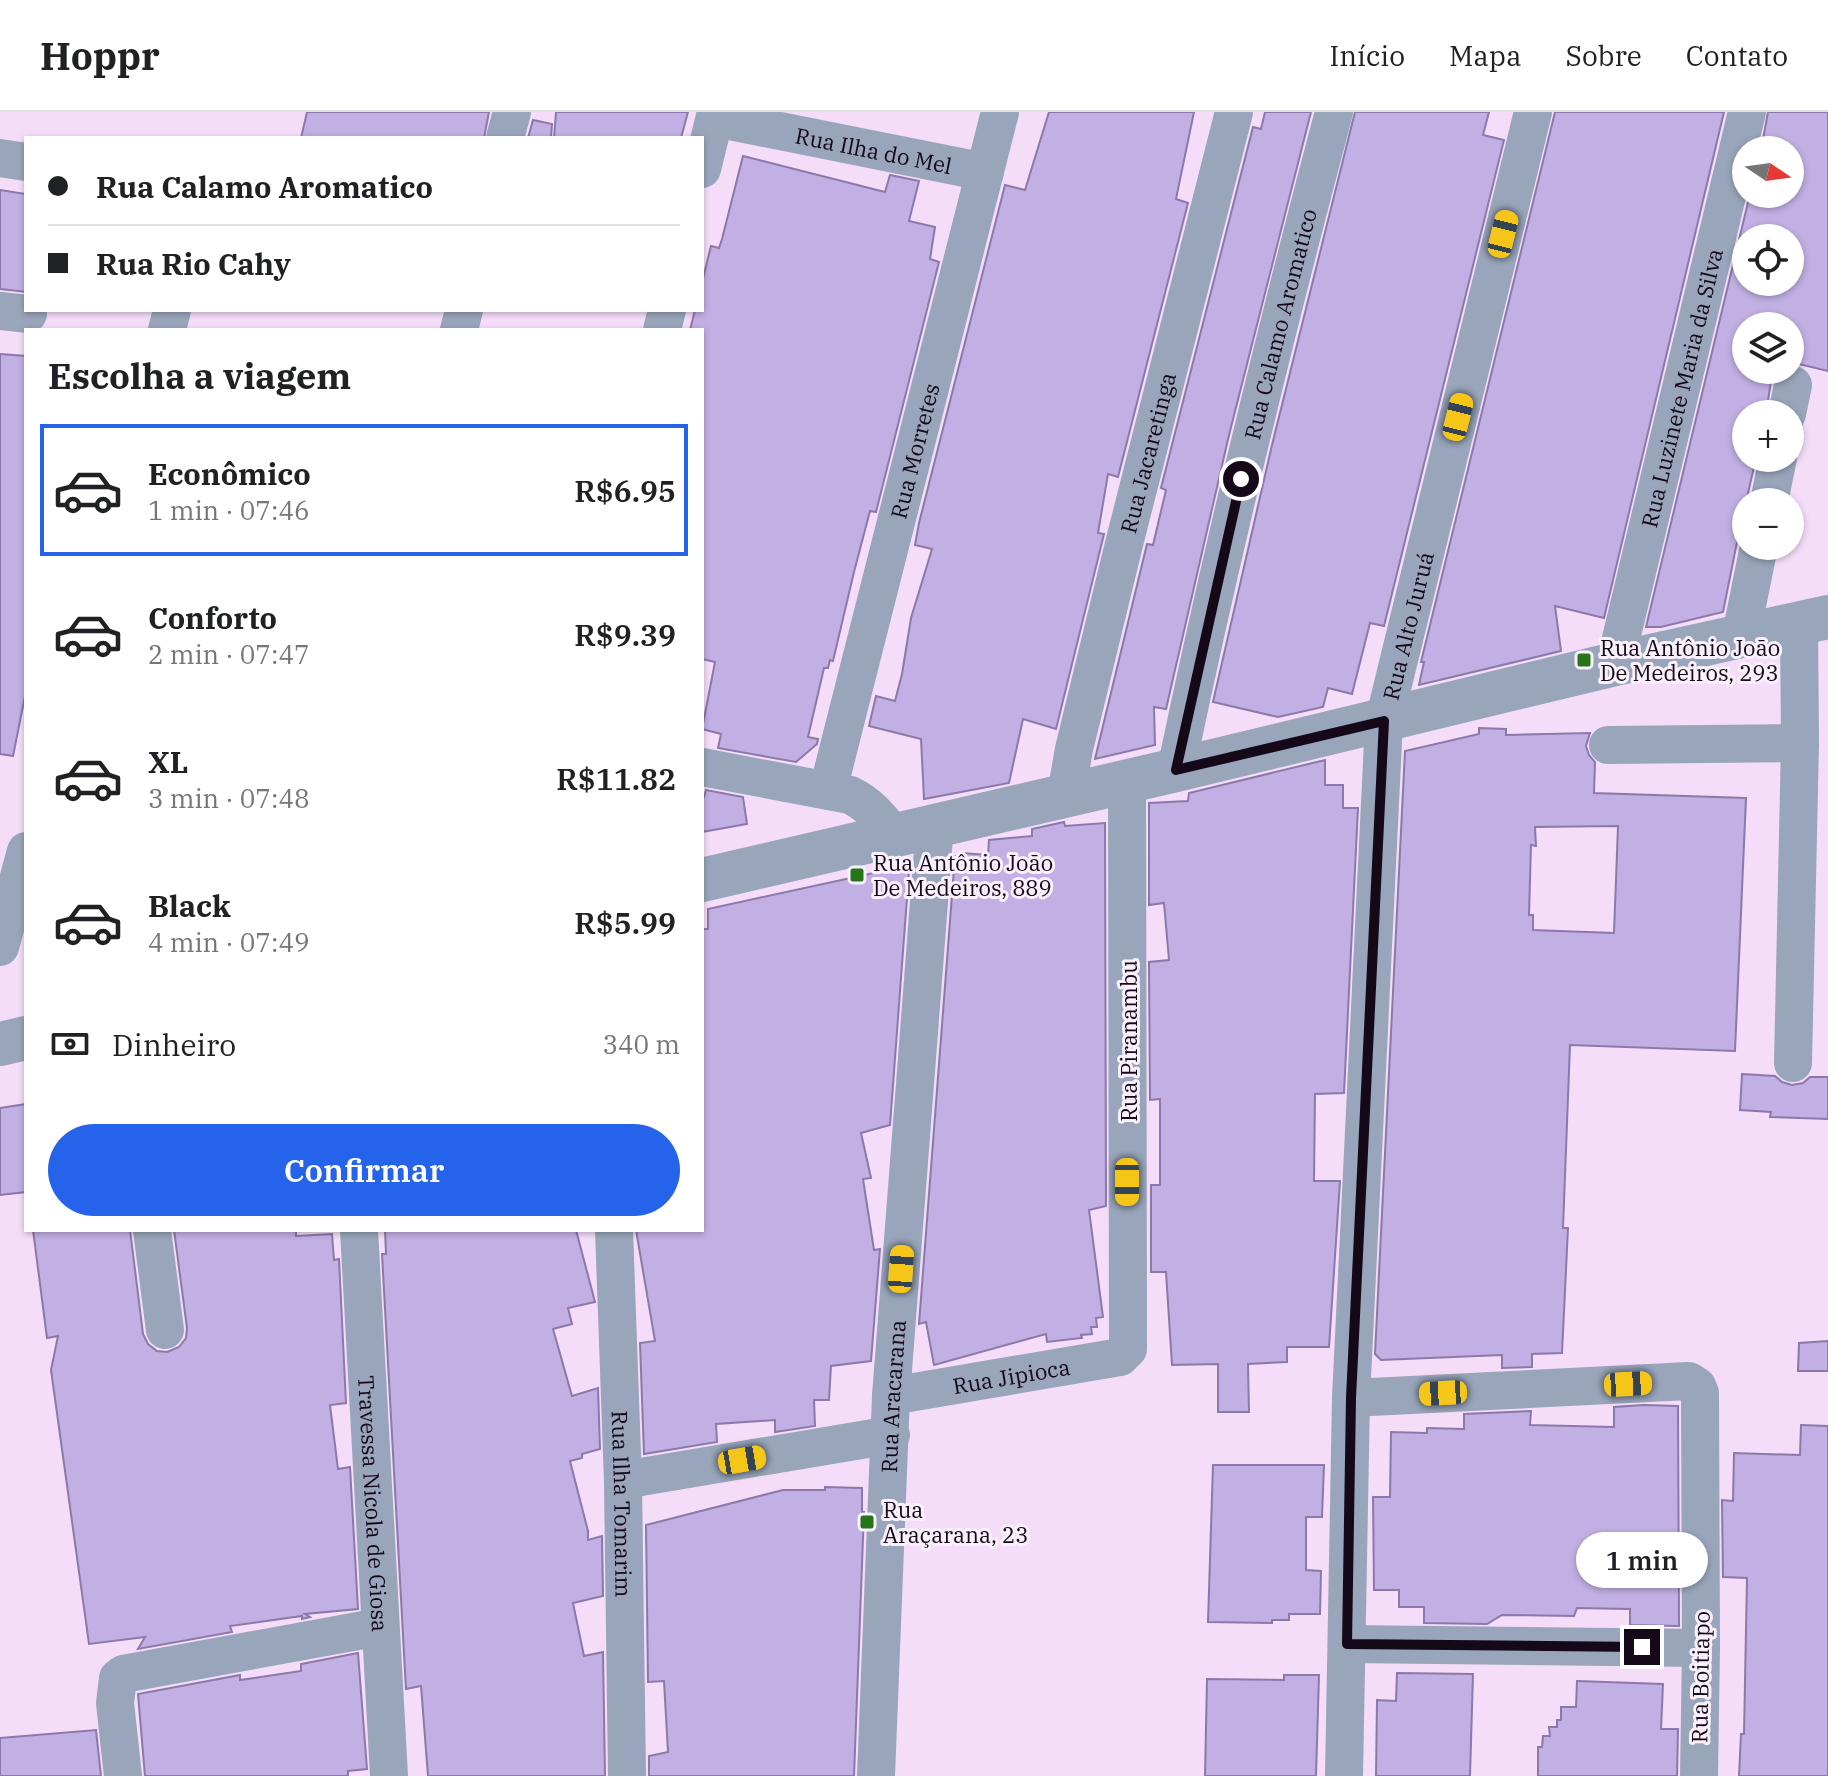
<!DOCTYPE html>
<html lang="pt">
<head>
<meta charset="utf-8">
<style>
  :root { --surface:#fff; --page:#f6f6f6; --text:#202124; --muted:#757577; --line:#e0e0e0; --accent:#2563eb }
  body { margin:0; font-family:"IBM Plex Serif",serif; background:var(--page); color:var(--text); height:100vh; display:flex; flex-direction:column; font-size:30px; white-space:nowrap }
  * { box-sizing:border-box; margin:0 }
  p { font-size:26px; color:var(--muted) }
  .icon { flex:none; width:44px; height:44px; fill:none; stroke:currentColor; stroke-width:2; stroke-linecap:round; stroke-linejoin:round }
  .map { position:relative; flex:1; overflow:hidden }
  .sheet { position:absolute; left:24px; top:216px; width:680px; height:904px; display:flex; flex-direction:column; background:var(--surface); border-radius:0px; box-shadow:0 2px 6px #0004 }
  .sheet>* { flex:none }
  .hud { position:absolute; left:24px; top:24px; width:680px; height:176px; border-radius:0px; box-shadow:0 2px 6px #0004; display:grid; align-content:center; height:176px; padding:0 24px; background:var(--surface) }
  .needle { width:52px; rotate:103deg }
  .controls { position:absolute; left:1732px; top:24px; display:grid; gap:16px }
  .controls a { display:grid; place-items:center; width:72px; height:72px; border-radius:50%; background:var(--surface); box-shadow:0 2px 6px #0004; font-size:40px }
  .end { position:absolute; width:36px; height:36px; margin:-18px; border:10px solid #150818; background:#fff; box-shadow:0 0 0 4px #fff }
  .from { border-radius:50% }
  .bubble { position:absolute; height:56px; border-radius:28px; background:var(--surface); box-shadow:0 2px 6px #0004; font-size:26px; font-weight:600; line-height:56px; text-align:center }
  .car { position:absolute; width:24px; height:48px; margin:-24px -12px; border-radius:10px; box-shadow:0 0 6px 2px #0007; background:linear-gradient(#f5c518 24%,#345 0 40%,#f5c518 0 76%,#345 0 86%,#f5c518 0) }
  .hud b { display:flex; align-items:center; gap:28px; height:76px; font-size:30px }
  .hud b+b { border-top:2px solid var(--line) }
  .hud i { width:20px; height:20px; background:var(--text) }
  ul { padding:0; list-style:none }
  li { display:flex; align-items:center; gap:24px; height:132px; margin:0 16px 12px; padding:0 8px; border:4px solid transparent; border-radius:0px }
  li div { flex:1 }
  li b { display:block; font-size:30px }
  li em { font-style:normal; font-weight:600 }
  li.current { border-color:var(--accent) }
  li>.icon { width:72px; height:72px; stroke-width:1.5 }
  h2 { padding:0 24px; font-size:36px; line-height:96px }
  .pay { display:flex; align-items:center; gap:20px; height:88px; padding:0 24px; font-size:30px }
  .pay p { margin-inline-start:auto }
  .primary-button { display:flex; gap:16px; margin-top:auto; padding:16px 24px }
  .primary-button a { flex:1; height:92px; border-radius:48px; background:var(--accent); color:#fff; font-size:32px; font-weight:600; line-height:92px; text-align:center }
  header { display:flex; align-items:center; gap:48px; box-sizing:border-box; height:112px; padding:0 40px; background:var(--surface); border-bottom:2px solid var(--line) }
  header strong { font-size:38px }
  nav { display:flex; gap:44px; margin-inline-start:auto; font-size:28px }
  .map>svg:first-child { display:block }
  .building { fill:#c2afe3; stroke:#8b79aa; stroke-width:2; fill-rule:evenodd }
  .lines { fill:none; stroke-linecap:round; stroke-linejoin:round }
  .minor { stroke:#98a5ba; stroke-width:38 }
  .tertiary { stroke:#98a5ba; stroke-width:44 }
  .route { stroke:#150818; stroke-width:10 }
  .poi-dot { fill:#28741b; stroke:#f8f0fa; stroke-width:3 }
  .labels { text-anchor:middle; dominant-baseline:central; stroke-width:6; stroke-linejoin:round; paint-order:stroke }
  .street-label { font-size:22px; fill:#150818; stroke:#f8f0fa }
  .poi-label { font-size:22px; fill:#150818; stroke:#f8f0fa; text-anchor:start }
</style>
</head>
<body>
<header>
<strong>Hoppr</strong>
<nav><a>Início</a><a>Mapa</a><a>Sobre</a><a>Contato</a></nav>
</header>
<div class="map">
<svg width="1828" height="1664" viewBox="0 0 1828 1664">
  <rect width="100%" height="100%" fill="#f5ddf9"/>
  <g class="building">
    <polygon points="307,0 489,0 484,26 301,26"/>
    <polygon points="556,0 688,0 681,26 554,26"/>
    <polygon points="1049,0 1194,0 1176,87 1188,91 1118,365 1108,362 1098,421 1104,422 1056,617 1023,607 1009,671 924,687 921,627 869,614 876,584 895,589 902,562 911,506 932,437 915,433 919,411 1005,73 1025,78"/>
    <polygon points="1265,0 1311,0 1229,323 1166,597 1154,595 1155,633 1095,647 1147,432 1153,433 1166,378 1161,376 1253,15 1261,17"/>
    <polygon points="1355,0 1489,0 1483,23 1504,28 1384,514 1370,511 1352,582 1328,576 1323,595 1278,605 1213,590 1272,333"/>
    <polygon points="1555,0 1724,0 1604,506 1555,494 1561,539 1419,573 1424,550 1421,550"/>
    <path d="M1768 0H1828V259L1790 250V214H1746V258H1777L1771 269 1766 302H1746V346H1756L1746 390V415L1737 430 1723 500 1661 515H1646L1750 82H1790V38H1761ZM1746 126H1790V170H1746Z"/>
    <polygon points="533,8 552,12 551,26 528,26"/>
    <polygon points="743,44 885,80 890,63 919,69 909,109 935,115 930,147 939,150 876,400 870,399 854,460 833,549 830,548 828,556 824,556 808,625 818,627 817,632 796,650 718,636 721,622 702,617 715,550 702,547 702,218 690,218 695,198 702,198 702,171 707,150 711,134 719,136 722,127"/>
    <polygon points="0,78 26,82 26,180 0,177"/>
    <polygon points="0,242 26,244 26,579 13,644 0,642"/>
    <path d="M1479 616 1506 617V623L1590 621 1586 634 1589 643 1595 650 1594 681 1746 686 1735 939 1570 933 1563 1116H1568L1562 1241 1532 1242V1255L1502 1256V1243L1381 1248 1375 1242 1405 639 1479 622ZM1618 714 1614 821 1533 818V803H1529L1531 733 1536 734 1535 715Z"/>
    <polygon points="1325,648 1325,673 1343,673 1343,696 1358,696 1344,981 1315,982 1314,1069 1340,1069 1329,1235 1287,1235 1287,1250 1248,1252 1249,1300 1218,1300 1218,1252 1172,1253 1166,1160 1151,1160 1151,1073 1160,1073 1160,987 1150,988 1149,850 1169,848 1164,791 1149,793 1149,691 1188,689 1189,681"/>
    <polygon points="706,678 743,685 747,712 702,720 702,685 704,685"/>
    <polygon points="1064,710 1065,714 1105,711 1106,1094 1089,1098 1103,1205 1096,1206 1097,1215 1091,1215 1092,1222 1081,1223 1082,1226 1047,1230 1046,1222 934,1253 926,1210 919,1212 955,744 963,744 963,741 988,743 989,728 1032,724 1032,717"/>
    <polygon points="901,755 909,759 890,1013 861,1021 871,1066 863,1067 874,1138 880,1137 871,1249 831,1254 829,1288 814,1288 815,1314 775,1320 775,1308 716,1312 717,1330 644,1342 640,1231 655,1229 636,1118 702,1118 702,817 708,817 708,797"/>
    <polygon points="1742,962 1775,964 1782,970 1792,973 1803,971 1810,965 1828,965 1828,1007 1770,1005 1771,1000 1740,998"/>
    <polygon points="26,992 26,1080 0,1083 0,996"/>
    <polygon points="33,1118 130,1118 143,1222 148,1232 157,1239 167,1240 179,1235 186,1226 187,1216 174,1118 296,1118 296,1124 332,1122 334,1148 339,1147 346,1291 330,1293 338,1357 350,1355 358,1497 305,1502 310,1505 302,1507 302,1504 230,1514 232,1520 138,1537 145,1525 89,1532 51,1258 58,1224 47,1226"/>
    <polygon points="385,1118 576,1118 595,1190 568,1196 572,1212 553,1217 572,1284 598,1276 600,1337 582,1342 582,1346 570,1349 588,1419 588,1428 602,1424 603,1484 573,1491 584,1544 603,1540 605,1664 428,1664 421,1574 406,1577 382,1142 386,1142"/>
    <polygon points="1828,1229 1828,1259 1798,1259 1799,1231"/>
    <polygon points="1643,1293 1678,1294 1679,1514 1630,1513 1630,1497 1577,1496 1574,1504 1502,1503 1487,1512 1424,1511 1424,1495 1399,1495 1399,1478 1374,1478 1373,1385 1390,1385 1391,1320 1427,1321 1427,1316 1464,1317 1464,1302 1531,1299 1530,1313 1614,1315 1614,1295"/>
    <polygon points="1801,1313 1828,1314 1828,1664 1739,1664 1741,1622 1744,1622 1747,1466 1723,1465 1722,1388 1733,1389 1734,1341 1800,1343"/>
    <polygon points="1213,1353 1324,1353 1322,1405 1306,1405 1306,1458 1321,1459 1320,1502 1289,1502 1289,1508 1272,1508 1272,1511 1208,1510"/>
    <polygon points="825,1375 862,1376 862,1400 864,1400 854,1664 649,1664 649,1644 668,1640 664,1569 648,1570 646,1413 783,1378 825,1378"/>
    <polygon points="358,1541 367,1657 348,1659 348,1664 145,1664 138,1582 240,1563 240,1568 301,1559 301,1552"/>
    <polygon points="1397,1561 1473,1562 1470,1664 1376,1664 1377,1588 1396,1589"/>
    <polygon points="1284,1563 1319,1563 1316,1664 1205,1664 1207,1567 1284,1568"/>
    <polygon points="1577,1569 1663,1572 1661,1617 1678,1617 1677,1664 1538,1664 1538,1635 1542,1635 1543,1624 1550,1624 1549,1615 1557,1615 1557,1608 1561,1608 1561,1595 1576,1595"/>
    <polygon points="96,1618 101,1664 0,1664 0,1626"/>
  </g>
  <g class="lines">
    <g class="minor">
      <path id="s1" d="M715 6 985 60"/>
      <polyline points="505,26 512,0"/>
      <polyline points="0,46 26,50"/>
      <polyline points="702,57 716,0"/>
      <polyline points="0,199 28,202"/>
      <polyline points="167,218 172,198"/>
      <polyline points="459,218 464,198"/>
      <polyline points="662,218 667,198"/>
      <polyline points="1787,302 1793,273"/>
      <polyline points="1769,390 1778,346"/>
      <polyline points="1741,523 1759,434"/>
      <path id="s2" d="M1615 552 1747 0"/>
      <polyline points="1608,633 1800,631"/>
      <path d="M702 655 850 683C869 692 880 706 893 722"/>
      <path id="s3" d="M1176 658C1222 437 1276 218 1334 0"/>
      <path id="s4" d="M828 678 1000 0"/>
      <path id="s5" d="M1066 683 1074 637 1124 432 1234 0"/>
      <polyline points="0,835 26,739"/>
      <polyline points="1793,951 1800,631 1799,510"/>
      <polyline points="152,1118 165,1218"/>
      <path id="s6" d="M359 1118 389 1664"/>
      <path id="s7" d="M614 1118 623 1370 627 1664"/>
      <path id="s8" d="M891 1284 1120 1245 1128 1237 1127 669"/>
      <polyline points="1351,1286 1689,1269 1697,1274 1700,1281 1701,1536 1699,1664"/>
      <polyline points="623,1368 891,1323"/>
      <polyline points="1347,1532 1701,1536"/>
      <polyline points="123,1664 115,1591 118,1566 123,1562 380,1515"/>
      <path id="s9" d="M876 1664 891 1284 935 712"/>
      <path id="s10" d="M1344 1664 1351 1286 1384 609 1533 0"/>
    </g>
    <g class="tertiary">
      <polyline points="702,768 1176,658 1615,552 1828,505"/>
      <polyline points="0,932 26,926"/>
    </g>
  </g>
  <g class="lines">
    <polyline class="route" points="1241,367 1176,658 1384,609 1351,1286 1347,1532 1642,1535"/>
  </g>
  <g class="poi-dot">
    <rect x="1576" y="540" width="16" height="16" rx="4"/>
    <rect x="849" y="755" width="16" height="16" rx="4"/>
    <rect x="859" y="1402" width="16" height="16" rx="4"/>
  </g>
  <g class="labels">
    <g class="street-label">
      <text stroke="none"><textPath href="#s1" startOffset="162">Rua Ilha do Mel</textPath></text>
      <text stroke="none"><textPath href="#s3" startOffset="458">Rua Calamo Aromatico</textPath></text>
      <text stroke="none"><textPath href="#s2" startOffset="284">Rua Luzinete Maria da Silva</textPath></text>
      <text stroke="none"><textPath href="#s4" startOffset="350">Rua Morretes</textPath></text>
      <text stroke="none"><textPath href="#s5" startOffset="352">Rua Jacaretinga</textPath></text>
      <text stroke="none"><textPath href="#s10" startOffset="1154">Rua Alto Juruá</textPath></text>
      <text transform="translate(1128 929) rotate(-90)">Rua Piranambu</text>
      <text stroke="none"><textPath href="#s8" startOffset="122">Rua Jipioca</textPath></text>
      <text stroke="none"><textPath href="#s9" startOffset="380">Rua Aracarana</textPath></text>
      <text stroke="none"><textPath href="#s6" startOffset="274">Travessa Nicola de Giosa</textPath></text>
      <text stroke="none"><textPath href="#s7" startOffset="274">Rua Ilha Tomarim</textPath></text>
      <text transform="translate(1700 1565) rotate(-89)">Rua Boitiapo</text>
    </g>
    <g class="poi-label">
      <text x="1600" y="535">Rua Antônio João<tspan x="1600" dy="25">De Medeiros, 293</tspan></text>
      <text x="873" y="750">Rua Antônio João<tspan x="873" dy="25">De Medeiros, 889</tspan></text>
      <text x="883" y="1397">Rua<tspan x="883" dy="25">Araçarana, 23</tspan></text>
    </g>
  </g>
</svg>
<div class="controls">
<a><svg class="needle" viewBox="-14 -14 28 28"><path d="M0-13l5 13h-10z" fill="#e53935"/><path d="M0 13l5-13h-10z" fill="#757577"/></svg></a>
<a><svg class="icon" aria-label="locate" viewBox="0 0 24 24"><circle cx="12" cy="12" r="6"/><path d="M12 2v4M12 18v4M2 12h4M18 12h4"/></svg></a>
<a><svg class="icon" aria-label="layers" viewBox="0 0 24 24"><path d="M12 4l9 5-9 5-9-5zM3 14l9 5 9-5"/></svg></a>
<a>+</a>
<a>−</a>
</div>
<i class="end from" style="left:1241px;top:367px"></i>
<i class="end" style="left:1642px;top:1535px"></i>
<div class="bubble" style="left:1576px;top:1420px;width:132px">1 min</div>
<i class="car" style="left:1503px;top:122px;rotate:14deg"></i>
<i class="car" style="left:1458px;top:305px;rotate:14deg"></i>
<i class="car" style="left:1127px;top:1070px;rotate:180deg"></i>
<i class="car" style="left:901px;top:1157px;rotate:4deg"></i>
<i class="car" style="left:1628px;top:1272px;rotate:87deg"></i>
<i class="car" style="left:1443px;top:1281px;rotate:267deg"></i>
<i class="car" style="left:742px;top:1348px;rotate:80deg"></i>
<div class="hud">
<b><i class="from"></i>Rua Calamo Aromatico</b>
<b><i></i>Rua Rio Cahy</b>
</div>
<section class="sheet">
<h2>Escolha a viagem</h2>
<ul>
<li class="current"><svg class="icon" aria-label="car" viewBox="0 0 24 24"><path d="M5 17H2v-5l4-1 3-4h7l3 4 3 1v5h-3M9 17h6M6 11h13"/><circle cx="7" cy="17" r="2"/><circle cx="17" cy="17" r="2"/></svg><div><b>Econômico</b><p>1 min · 07:46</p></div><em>R$6.95</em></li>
<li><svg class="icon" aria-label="car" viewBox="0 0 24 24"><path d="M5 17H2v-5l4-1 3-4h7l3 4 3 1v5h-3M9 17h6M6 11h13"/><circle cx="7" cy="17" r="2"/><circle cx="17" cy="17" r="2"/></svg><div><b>Conforto</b><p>2 min · 07:47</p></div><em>R$9.39</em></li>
<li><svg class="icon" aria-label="car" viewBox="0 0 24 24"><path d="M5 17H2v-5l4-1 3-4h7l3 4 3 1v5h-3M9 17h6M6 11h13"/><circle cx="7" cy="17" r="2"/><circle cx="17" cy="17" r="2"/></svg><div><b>XL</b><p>3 min · 07:48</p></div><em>R$11.82</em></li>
<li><svg class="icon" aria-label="car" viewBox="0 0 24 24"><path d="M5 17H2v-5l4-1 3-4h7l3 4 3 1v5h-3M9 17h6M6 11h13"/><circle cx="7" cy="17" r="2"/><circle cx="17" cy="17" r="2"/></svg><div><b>Black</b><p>4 min · 07:49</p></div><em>R$5.99</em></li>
</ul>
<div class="pay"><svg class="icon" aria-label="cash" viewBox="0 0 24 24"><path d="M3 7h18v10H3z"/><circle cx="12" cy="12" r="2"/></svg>Dinheiro<p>340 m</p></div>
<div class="primary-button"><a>Confirmar</a></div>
</section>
</div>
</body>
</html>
